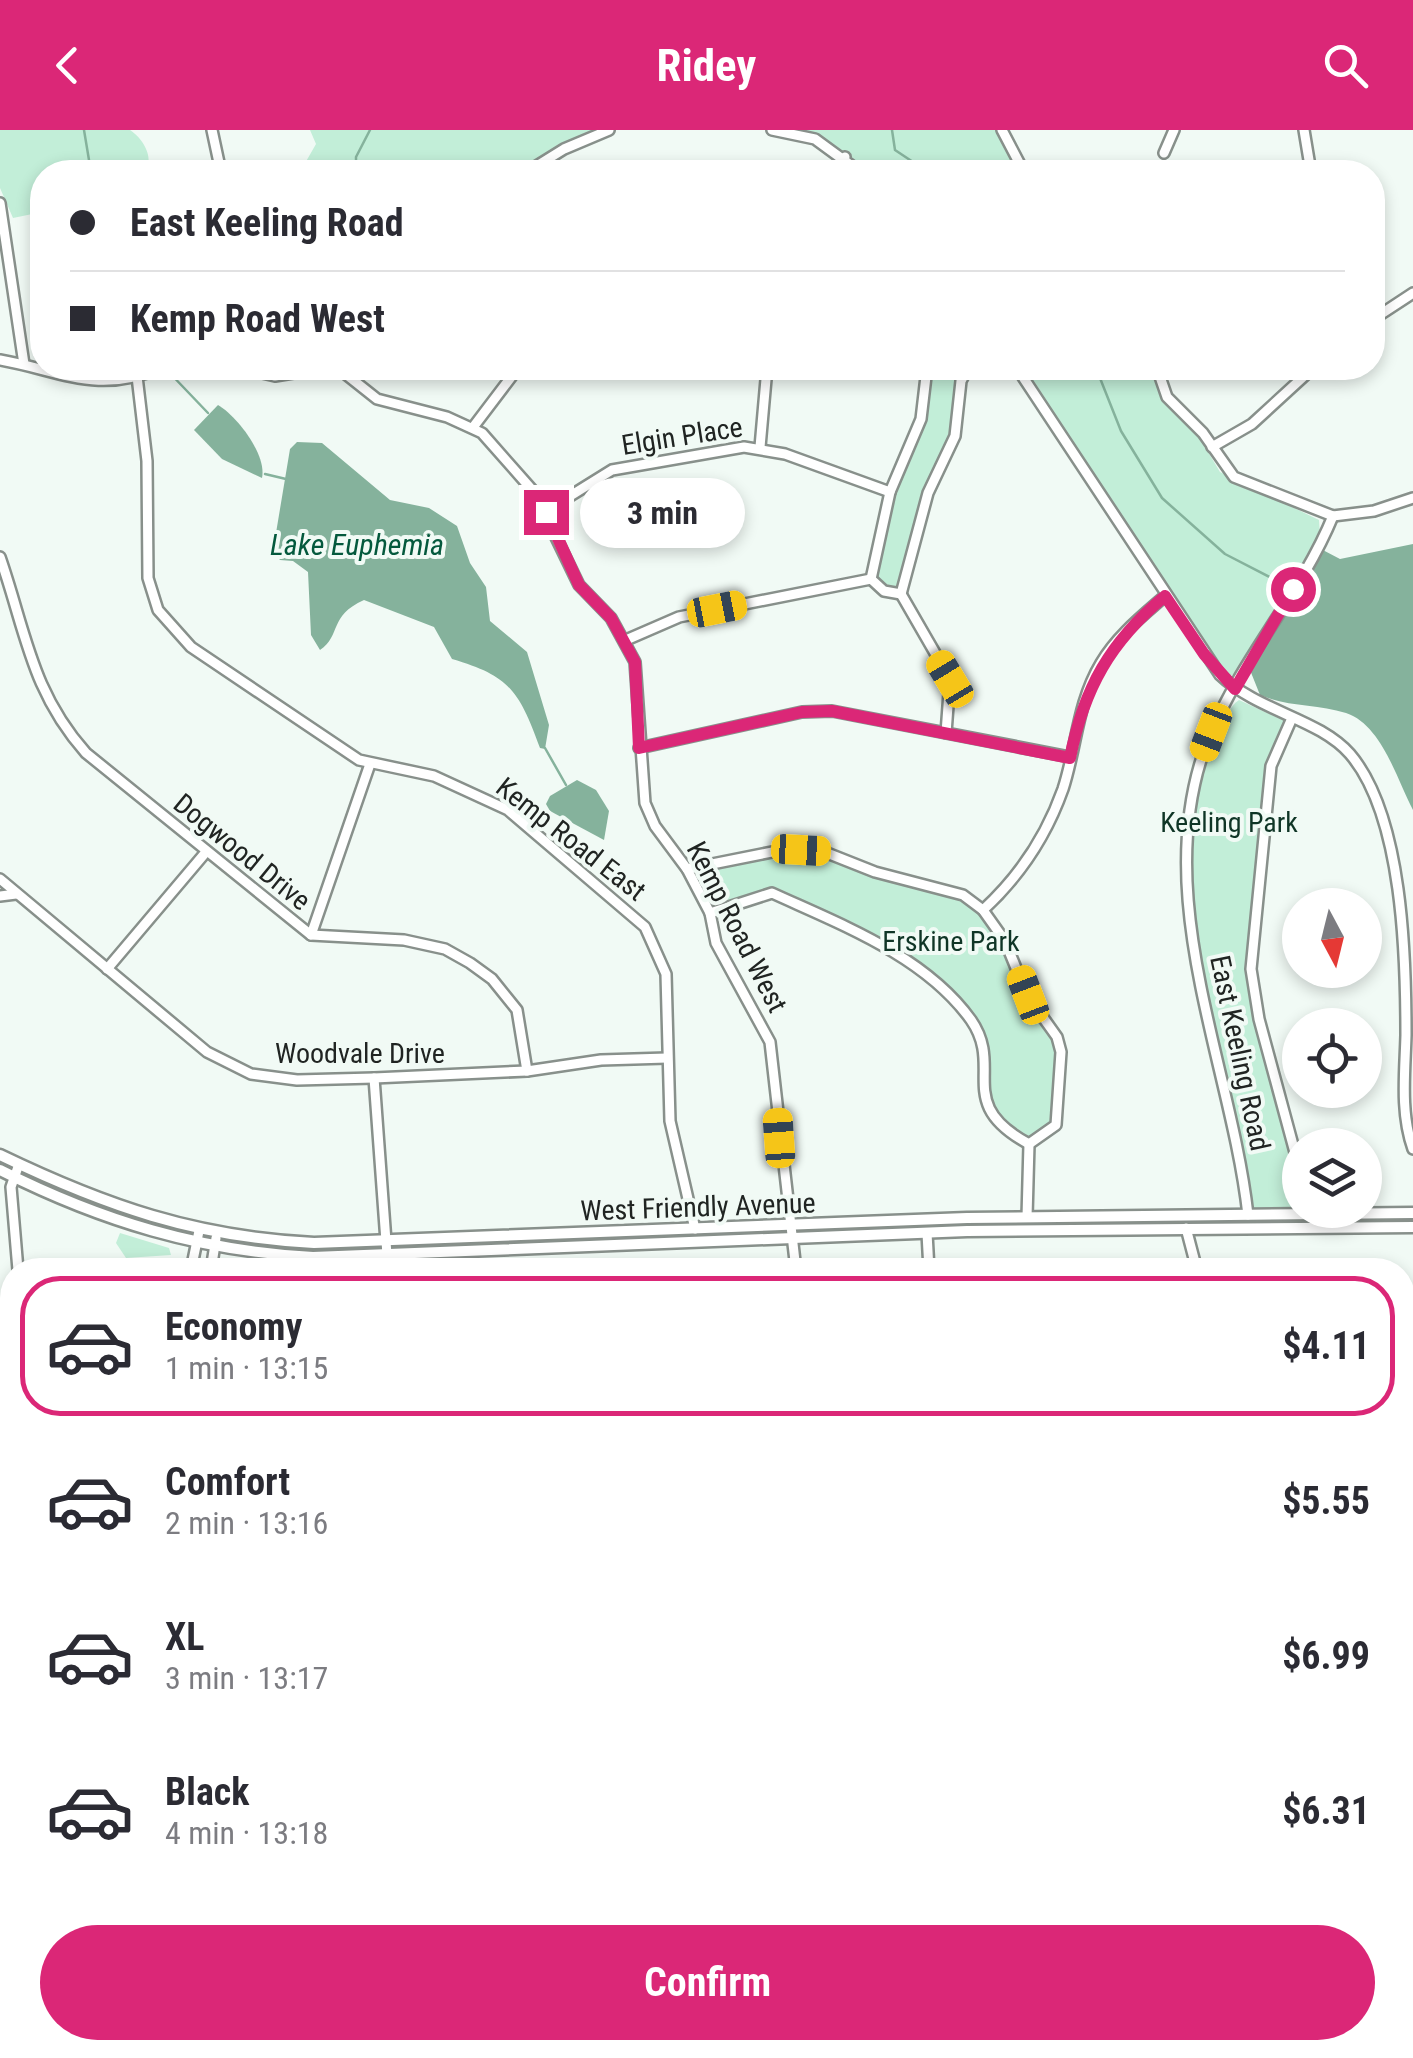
<!DOCTYPE html>
<html lang="en">
<head>
<meta charset="utf-8">
<style>
  :root { --surface:#fff; --page:#f7f7f7; --text:#2b2b33; --muted:#7c7c81; --line:#e1e1e2; --accent:#db2777 }
  body { margin:0; font-family:"Roboto Condensed",sans-serif; background:var(--page); color:var(--text); height:100vh; display:flex; flex-direction:column; font-size:38px; white-space:nowrap }
  * { box-sizing:border-box; margin:0 }
  p { font-size:32px; color:var(--muted) }
  .icon { flex:none; width:55px; height:55px; fill:none; stroke:currentColor; stroke-width:2; stroke-linecap:round; stroke-linejoin:round }
  .map { position:relative; flex:1; overflow:hidden }
  .panel { position:absolute; left:0px; top:1128px; width:1415px; height:802px; display:flex; flex-direction:column; background:var(--surface); border-radius:40px 40px 0 0; box-shadow:0 5px 15px #0003 }
  .panel>* { flex:none }
  .guide { position:absolute; left:30px; top:30px; width:1355px; height:220px; border-radius:40px; box-shadow:0 5px 15px #0003; display:grid; align-content:center; height:220px; padding:0 40px; background:var(--surface) }
  .needle { width:65px; rotate:173deg }
  .controls { position:absolute; left:1282px; top:758px; display:grid; gap:20px }
  .controls a { display:grid; place-items:center; width:100px; height:100px; border-radius:50%; background:var(--surface); box-shadow:0 5px 15px #0003; font-size:50px }
  .end { position:absolute; width:45px; height:45px; margin:-22px; border:12px solid #db2777; background:#fff; box-shadow:0 0 0 5px #fff }
  .from { border-radius:50% }
  .bubble { position:absolute; height:70px; border-radius:35px; background:var(--surface); box-shadow:0 5px 15px #0003; font-size:32px; font-weight:700; line-height:70px; text-align:center }
  .car { position:absolute; width:30px; height:60px; margin:-30px -15px; border-radius:12px; box-shadow:0 0 8px 2px #0007; background:linear-gradient(#f5c518 24%,#345 0 40%,#f5c518 0 76%,#345 0 86%,#f5c518 0) }
  .guide b { display:flex; align-items:center; gap:35px; height:95px; font-size:38px }
  .guide b+b { border-top:2px solid var(--line) }
  .guide i { width:25px; height:25px; background:var(--text) }
  ul { padding:18px 0 0; list-style:none }
  li { display:flex; align-items:center; gap:30px; height:140px; margin:0 20px 15px; padding:0 20px; border:5px solid transparent; border-radius:40px }
  li div { flex:1 }
  li b { display:block; font-size:38px }
  li em { font-style:normal; font-weight:700 }
  li.selected { border-color:var(--accent) }
  li>.icon { width:90px; height:90px; stroke-width:1.5 }
  .primary-button { display:flex; gap:20px; margin-top:auto; padding:20px 40px }
  .primary-button a { flex:1; height:115px; border-radius:60px; background:var(--accent); color:#fff; font-size:40px; font-weight:700; line-height:115px; text-align:center }
  header { display:flex; justify-content:space-between; align-items:center; height:130px; padding:0 40px; background:var(--accent); color:#fff; font-size:45px; font-weight:700 }
  .map>svg:first-child { display:block }
  .green { fill:#c2eed8 }
  .water { fill:#85b29c }
  .lines { fill:none; stroke-linecap:round; stroke-linejoin:round }
  .stream { stroke:#85b29c; stroke-width:2.5 }
  .minor-casing { stroke:#88908b; stroke-width:14 }
  .major-casing { stroke:#88908b; stroke-width:15 }
  .minor { stroke:#fff; stroke-width:9 }
  .major { stroke:#fff; stroke-width:10 }
  .route { stroke:#db2777; stroke-width:12 }
  .labels { text-anchor:middle; dominant-baseline:central; stroke-width:8; stroke-linejoin:round; paint-order:stroke }
  .street-label { font-size:28px; fill:#202422; stroke:#f1faf5 }
  .park-label { font-size:28px; fill:#0f3526; stroke:#f1faf5 }
  .water-label { font-size:30px; font-style:italic; fill:#04593d; stroke:#f1faf5 }
</style>
</head>
<body>
<header><svg class="icon" aria-label="back" viewBox="0 0 24 24"><path d="M15 5l-7 7 7 7"/></svg>Ridey<svg class="icon" aria-label="search" viewBox="0 0 24 24"><circle cx="10" cy="10" r="6"/><path d="M15 15l6 6"/></svg></header>
<div class="map">
<svg width="1413" height="1928" viewBox="0 0 1413 1928">
  <rect width="100%" height="100%" fill="#f1faf5"/>
  <g class="green">
    <path d="M0 0H130C143 9 154 26 146 42H42V82L13 88 0 58Z"/>
    <polygon points="310,0 596,0 553,20 520,42 300,42 316,14"/>
    <polygon points="787,0 998,0 1019,42 863,42 834,15"/>
    <polygon points="932,238 965,238 950,302 916,385 903,453 891,458 876,446 895,360 925,290"/>
    <polygon points="1020,238 1152,238 1162,269 1198,305 1220,342 1319,390 1320,405 1236,545 1222,545 1035,253"/>
    <path d="M1239 570 1287 592 1272 623 1248 841 1296 1038 1300 1077 1250 1079C1230 938 1151 746 1216 608 1223 595 1228 577 1239 570Z"/>
    <path d="M821 725C838 732 854 739 871 745 906 756 949 757 978 782 1002 801 1010 834 1021 861 1028 878 1042 890 1050 906 1066 936 1065 1004 1024 1008L989 975 982 903 969 882 915 829 773 759 715 775 695 739 764 726Z"/>
    <polygon points="120,1103 169,1118 171,1125 126,1128 116,1113"/>
    <polygon points="1402,1662 1413,1667 1413,1806 1403,1796"/>
    <polygon points="89,1918 222,1918 218,1928 91,1928"/>
    <polygon points="1219,1918 1334,1918 1326,1928 1203,1928"/>
  </g>
  <g class="water">
    <path d="M218 275C237 286 267 325 262 348L222 329 194 300Z"/>
    <path d="M297 312 322 313 390 370 429 378 457 396 470 433 486 457 490 491 527 522 549 595 545 619 540 618C519 561 510 546 452 529L434 497 364 470C328 486 342 505 320 520L311 505 308 442 293 431 280 430 273 421 290 319Z"/>
    <path d="M1413 414V680C1397 650 1382 595 1346 583 1317 574 1288 577 1260 565L1250 540 1319 418 1340 429Z"/>
    <polygon points="577,650 596,660 609,681 604,710 550,681 546,674 550,666"/>
  </g>
  <g class="lines">
    <g class="stream">
      <polyline points="84,0 91,42"/>
      <polyline points="892,0 895,20 928,42"/>
      <polyline points="356,42 356,27 370,0"/>
      <polyline points="165,238 208,283"/>
      <polyline points="1096,238 1121,301 1162,368 1225,424 1289,457"/>
      <polyline points="265,344 286,349"/>
      <polyline points="545,618 566,655"/>
      <polyline points="147,1928 152,1918"/>
    </g>
    <g class="minor-casing">
      <g id="minor">
        <polyline points="212,0 221,42"/>
        <polyline points="772,0 815,9 860,42"/>
        <polyline points="1002,0 1024,42"/>
        <polyline points="1304,0 1311,42"/>
        <polyline points="1164,23 1174,0"/>
        <polyline points="527,42 564,19 609,0"/>
        <polyline points="833,42 845,27"/>
        <polyline points="0,73 24,234"/>
        <polyline points="1372,190 1413,163"/>
        <path d="M0 230C62 241 97 265 160 238"/>
        <polyline points="136,238 147,331 148,448 158,480 191,517 359,630 434,646 508,680 645,797 666,844 670,991 695,1099"/>
        <polyline points="241,238 275,246 324,238"/>
        <polyline points="338,238 377,269 447,287 482,303 534,362 579,455 611,488 635,532 645,673 655,696 687,739 710,783 716,813 770,912 796,1140"/>
        <path d="M1017 238 1220 545C1259 582 1318 588 1350 624 1403 686 1406 827 1406 905 1405 942 1400 983 1413 1019"/>
        <polyline points="1157,238 1167,267 1203,303 1234,347 1333,386 1374,381 1413,368"/>
        <polyline points="474,296 518,238"/>
        <polyline points="760,317 767,238"/>
        <polyline points="1212,317 1252,294 1313,238"/>
        <polyline points="546,381 612,340 744,317 785,324 890,362"/>
        <path d="M0 427C26 502 31 561 86 623L311 805 404 810 445 819 470 833 492 849 517 880 527 941"/>
        <polyline points="871,449 890,362 921,289 927,238"/>
        <polyline points="871,449 884,461 901,464"/>
        <polyline points="901,464 928,363 955,306 961,251 968,238"/>
        <polyline points="901,464 950,549 946,603"/>
        <polyline points="626,510 679,487 871,449"/>
        <polyline points="1292,588 1271,636 1251,839 1259,889 1300,1041"/>
        <polyline points="639,618 802,582 832,581 1070,627"/>
        <polyline points="687,739 777,721 822,721 875,742 963,765 983,780 1005,811 1027,865 1057,907 1061,922 1056,995 1029,1014"/>
        <polyline points="0,749 207,922 251,944 297,950 374,948 527,941 601,930 667,928"/>
        <polyline points="0,766 16,764"/>
        <path d="M983 780C1020 746 1046 707 1063 659 1077 616 1077 573 1101 533 1117 506 1141 487 1165 466"/>
        <path d="M710 783 772 763C842 795 925 826 971 890 1005 939 953 973 1029 1014"/>
        <polyline points="311,805 370,634"/>
        <polyline points="107,839 206,722"/>
        <polyline points="374,948 387,1125"/>
        <path d="M1248 1085C1231 932 1146 759 1210 605 1242 528 1301 464 1333 386"/>
        <polyline points="1027,1087 1029,1014"/>
        <polyline points="1186,1098 1197,1140"/>
        <polyline points="927,1103 929,1140"/>
        <polyline points="18,1140 11,1057 19,1034"/>
        <polyline points="191,1140 199,1101"/>
        <polyline points="211,1140 216,1108"/>
        <polyline points="0,1282 12,1281"/>
        <polyline points="1402,1452 1413,1458"/>
        <polyline points="1402,1492 1413,1472"/>
        <polyline points="1402,1588 1413,1594"/>
        <polyline points="83,1918 85,1928"/>
        <polyline points="556,1918 570,1928"/>
        <polyline points="1009,1918 1014,1928"/>
        <polyline points="222,1928 227,1918"/>
        <polyline points="391,1928 400,1918"/>
        <polyline points="537,1928 544,1918"/>
        <polyline points="1045,1928 1065,1918"/>
      </g>
    </g>
    <g class="major-casing">
      <g id="major">
        <path d="M0 1025C106 1076 195 1107 314 1113L967 1088 1413 1083"/>
        <path d="M0 1040C101 1091 200 1121 313 1127L967 1101 1413 1097"/>
      </g>
    </g>
    <use href="#minor" class="minor"/>
    <use href="#major" class="major"/>
  </g>
  <g class="lines">
    <path class="route" d="M546 382 579 455 611 488 635 532 639 618 802 582 832 581 1070 628C1084 558 1110 512 1165 466L1204 524 1235 559 1293 459"/>
  </g>
  <g class="labels">
    <g class="street-label">
      <text transform="translate(682 306) rotate(-9)">Elgin Place</text>
      <text transform="translate(571 709) rotate(38)">Kemp Road East</text>
      <text transform="translate(242 722) rotate(39)">Dogwood Drive</text>
      <text transform="translate(737 797) rotate(63)">Kemp Road West</text>
      <text x="360" y="923">Woodvale Drive</text>
      <text transform="translate(1240 923) rotate(78)">East Keeling Road</text>
      <text transform="translate(698 1077) rotate(-2)">West Friendly Avenue</text>
    </g>
    <g class="park-label">
      <text x="1229" y="692">Keeling Park</text>
      <text x="951" y="811">Erskine Park</text>
    </g>
    <g class="water-label">
      <text x="357" y="414">Lake Euphemia</text>
    </g>
  </g>
</svg>
<div class="controls">
<a><svg class="needle" viewBox="-14 -14 28 28"><path d="M0-13l5 13h-10z" fill="#e53935"/><path d="M0 13l5-13h-10z" fill="#7c7c81"/></svg></a>
<a><svg class="icon" aria-label="locate" viewBox="0 0 24 24"><circle cx="12" cy="12" r="6"/><path d="M12 2v4M12 18v4M2 12h4M18 12h4"/></svg></a>
<a><svg class="icon" aria-label="layers" viewBox="0 0 24 24"><path d="M12 4l9 5-9 5-9-5zM3 14l9 5 9-5"/></svg></a>
</div>
<i class="end from" style="left:1293px;top:459px"></i>
<i class="end" style="left:546px;top:382px"></i>
<div class="bubble" style="left:580px;top:348px;width:165px">3 min</div>
<i class="car" style="left:717px;top:479px;rotate:79deg"></i>
<i class="car" style="left:950px;top:549px;rotate:329deg"></i>
<i class="car" style="left:1211px;top:602px;rotate:201deg"></i>
<i class="car" style="left:801px;top:720px;rotate:93deg"></i>
<i class="car" style="left:1028px;top:865px;rotate:339deg"></i>
<i class="car" style="left:779px;top:1008px;rotate:356deg"></i>
<div class="guide">
<b><i class="from"></i>East Keeling Road</b>
<b><i></i>Kemp Road West</b>
</div>
<section class="panel">
<ul>
<li class="selected"><svg class="icon" aria-label="car" viewBox="0 0 24 24"><path d="M5 17H2v-5l4-1 3-4h7l3 4 3 1v5h-3M9 17h6M6 11h13"/><circle cx="7" cy="17" r="2"/><circle cx="17" cy="17" r="2"/></svg><div><b>Economy</b><p>1 min · 13:15</p></div><em>$4.11</em></li>
<li><svg class="icon" aria-label="car" viewBox="0 0 24 24"><path d="M5 17H2v-5l4-1 3-4h7l3 4 3 1v5h-3M9 17h6M6 11h13"/><circle cx="7" cy="17" r="2"/><circle cx="17" cy="17" r="2"/></svg><div><b>Comfort</b><p>2 min · 13:16</p></div><em>$5.55</em></li>
<li><svg class="icon" aria-label="car" viewBox="0 0 24 24"><path d="M5 17H2v-5l4-1 3-4h7l3 4 3 1v5h-3M9 17h6M6 11h13"/><circle cx="7" cy="17" r="2"/><circle cx="17" cy="17" r="2"/></svg><div><b>XL</b><p>3 min · 13:17</p></div><em>$6.99</em></li>
<li><svg class="icon" aria-label="car" viewBox="0 0 24 24"><path d="M5 17H2v-5l4-1 3-4h7l3 4 3 1v5h-3M9 17h6M6 11h13"/><circle cx="7" cy="17" r="2"/><circle cx="17" cy="17" r="2"/></svg><div><b>Black</b><p>4 min · 13:18</p></div><em>$6.31</em></li>
</ul>
<div class="primary-button"><a>Confirm</a></div>
</section>
</div>
</body>
</html>
